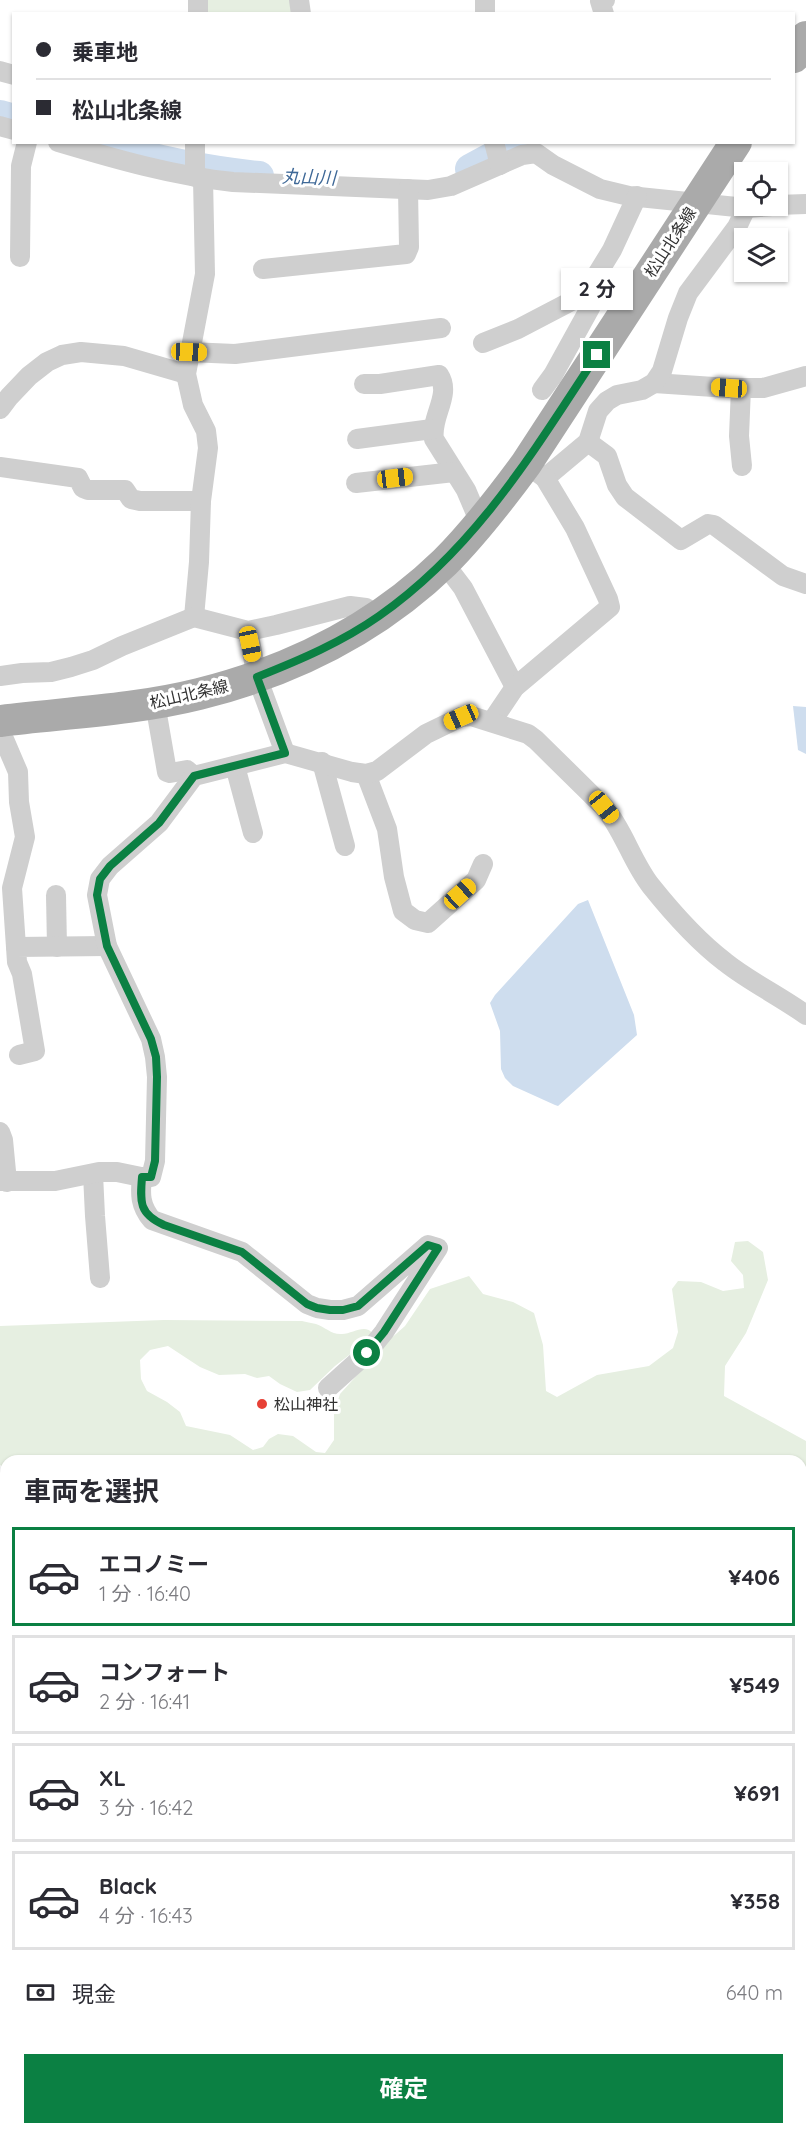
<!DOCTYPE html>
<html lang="ja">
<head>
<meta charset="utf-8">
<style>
  :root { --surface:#fff; --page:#f7f7f7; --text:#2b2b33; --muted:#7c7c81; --line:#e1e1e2; --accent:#0b8043 }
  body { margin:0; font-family:Quicksand,"Noto Sans JP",sans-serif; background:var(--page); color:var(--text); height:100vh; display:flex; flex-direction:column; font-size:22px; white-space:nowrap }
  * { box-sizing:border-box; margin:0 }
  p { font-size:20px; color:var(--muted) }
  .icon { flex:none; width:33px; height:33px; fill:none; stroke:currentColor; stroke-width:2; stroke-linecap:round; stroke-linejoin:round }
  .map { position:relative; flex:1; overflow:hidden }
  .details { position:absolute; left:0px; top:1455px; width:807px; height:680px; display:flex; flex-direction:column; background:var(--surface); border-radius:18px 18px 0 0; box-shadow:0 2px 4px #0004 }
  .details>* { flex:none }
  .top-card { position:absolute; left:12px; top:12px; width:783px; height:132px; border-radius:0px; box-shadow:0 2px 4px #0004; display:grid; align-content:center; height:132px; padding:0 24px; background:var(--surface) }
  .buttons { position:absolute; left:734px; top:162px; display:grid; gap:12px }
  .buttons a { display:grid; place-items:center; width:54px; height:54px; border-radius:0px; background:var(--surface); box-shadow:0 2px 4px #0004; font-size:30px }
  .end { position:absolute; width:27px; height:27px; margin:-14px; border:8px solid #0b8043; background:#fff; box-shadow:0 0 0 3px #fff }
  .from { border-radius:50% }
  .bubble { position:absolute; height:42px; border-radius:0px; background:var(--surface); box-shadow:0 2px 4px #0004; font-size:20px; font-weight:700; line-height:42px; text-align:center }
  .car { position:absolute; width:18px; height:36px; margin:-18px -9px; border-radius:8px; box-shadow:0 0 4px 2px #0007; background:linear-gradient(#f5c518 24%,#345 0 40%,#f5c518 0 76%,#345 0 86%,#f5c518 0) }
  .top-card b { display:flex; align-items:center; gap:21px; height:57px; font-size:22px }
  .top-card b+b { border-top:2px solid var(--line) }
  .top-card i { width:15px; height:15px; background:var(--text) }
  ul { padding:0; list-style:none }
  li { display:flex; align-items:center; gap:18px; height:99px; margin:0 12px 9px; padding:0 12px; border:3px solid var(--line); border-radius:0px }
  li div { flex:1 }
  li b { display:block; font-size:22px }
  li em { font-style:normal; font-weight:700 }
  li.selected { border-color:var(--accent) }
  li>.icon { width:54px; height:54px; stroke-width:1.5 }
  h2 { padding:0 24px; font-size:27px; line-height:72px }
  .pay { display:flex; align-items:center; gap:15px; height:66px; padding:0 24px; font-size:22px }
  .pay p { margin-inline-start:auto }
  .action { display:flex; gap:12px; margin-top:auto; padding:12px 24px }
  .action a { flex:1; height:69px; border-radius:0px; background:var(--accent); color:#fff; font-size:24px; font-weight:700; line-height:69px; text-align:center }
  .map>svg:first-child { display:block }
  .green { fill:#e6efe1 }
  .water { fill:#ceddee }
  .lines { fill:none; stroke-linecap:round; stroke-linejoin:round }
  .river { stroke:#ceddee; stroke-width:30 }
  .street { stroke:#cfcfcf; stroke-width:20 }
  .primary { stroke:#aaa; stroke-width:32 }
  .route { stroke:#0b8043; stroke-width:8 }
  .poi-dot { fill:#e74136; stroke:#fff; stroke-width:2 }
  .labels { text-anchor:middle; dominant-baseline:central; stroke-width:6; stroke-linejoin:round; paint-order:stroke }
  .street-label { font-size:16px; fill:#323232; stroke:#fff }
  .poi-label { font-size:16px; fill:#323232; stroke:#fff; text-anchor:start }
  .water-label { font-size:18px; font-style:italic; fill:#3e6897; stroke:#fff }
</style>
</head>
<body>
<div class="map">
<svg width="806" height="2134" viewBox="0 0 806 2134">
  <rect width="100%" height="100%" fill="#fff"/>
  <g class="green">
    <polygon points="201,0 295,0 296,14 201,14"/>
    <path d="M748 1241 763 1252 768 1280 746 1333 725 1366 724 1396 806 1441V1899L801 1903V1461H6V1469L0 1465V1326L164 1320 302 1321C306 1322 311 1323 316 1324 325 1327 332 1335 342 1334 353 1334 365 1323 373 1334L371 1338 335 1366 310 1390 297 1392 280 1384 269 1376 257 1378 245 1374 219 1375 200 1367 168 1346 150 1350 140 1360 141 1379 147 1391 167 1402 180 1412 186 1426 230 1435 253 1450 263 1447 269 1439 278 1434 293 1436 316 1452 325 1453 334 1440V1413L340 1394 388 1341 405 1326 430 1289 469 1276 483 1294 513 1302 534 1313 543 1345 546 1391 557 1397 597 1375 649 1366 673 1348 678 1332 672 1289 678 1281 701 1282 723 1291 744 1288 743 1275 731 1261 735 1242Z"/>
  </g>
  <g class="water">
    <polygon points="793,706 806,707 806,754 798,750"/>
    <polygon points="588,900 634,1015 637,1035 558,1106 555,1105 513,1086 505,1078 501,1069 500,1031 490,1003 495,995 578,904"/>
    <polygon points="407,2128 534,2128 534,2129 529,2134 405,2134"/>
  </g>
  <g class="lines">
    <g class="river">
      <polyline points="0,115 14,119"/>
      <path d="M100 144C151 159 206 171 259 176"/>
      <polyline points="470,169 520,142"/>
    </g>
    <g class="street">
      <polyline points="299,0 301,14"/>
      <polyline points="485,0 485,14"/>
      <polyline points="198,14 198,0"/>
      <polyline points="604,14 600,1 605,0"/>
      <polyline points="0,71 14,75"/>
      <polyline points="0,126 14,130"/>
      <path d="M58 142C115 159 174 176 233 182L428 190 451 186 522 155 536 153 553 165 600 189 629 196 746 208 772 206"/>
      <polyline points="494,142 500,165"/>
      <polyline points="195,177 195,142"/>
      <polyline points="777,205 806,204"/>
      <polyline points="20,257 21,166 27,142"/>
      <polyline points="263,269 406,254 409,247 408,189"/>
      <polyline points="483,343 518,329 585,294 612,250 637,196"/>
      <polyline points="189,352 235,354 441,328"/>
      <polyline points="654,383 729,388 763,388 806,376"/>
      <path d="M364 384H380L439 375C452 395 430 417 434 439L466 490 480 523"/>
      <polyline points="741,388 739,436 742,466"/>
      <polyline points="542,390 553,375 590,308 594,298 587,291"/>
      <polyline points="0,409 9,397 29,376 47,362 62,355 81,352 124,356 186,374"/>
      <polyline points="357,439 432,429"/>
      <polyline points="588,442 607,456 617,485 625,497 681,540 708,524 714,525 783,576 806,584"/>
      <polyline points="526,464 545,478 588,442 598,411 607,401 617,395 642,390 654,383 662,371 678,318 688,293 737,227 746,208"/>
      <polyline points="0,467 78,478 83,488 88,490 125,490 131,499 140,501 201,501"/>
      <polyline points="356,483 454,472"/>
      <polyline points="444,563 463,588 515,687"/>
      <polyline points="194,617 199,562 201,501 208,448 206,431 193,405 186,374 205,274 203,179"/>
      <polyline points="248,631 257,677 285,753"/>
      <polyline points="0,676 22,673 51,672 71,667 93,660 122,646 194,617 248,631 276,625 350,606 366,608 379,616"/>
      <polyline points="155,703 167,772 170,773 187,770 194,776"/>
      <polyline points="492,721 515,687 610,607 608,599 575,528 545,478"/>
      <polyline points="0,730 18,772 19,802 25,837 12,888 16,947"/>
      <polyline points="322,762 345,846"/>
      <polyline points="235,766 253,833"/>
      <polyline points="366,774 387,829 394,877 403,911 415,920 428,923 476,880 483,864"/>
      <polyline points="56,895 57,947"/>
      <polyline points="19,1055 35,1051 22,974 17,962 16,947 107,946"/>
      <polyline points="0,1132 3,1140 7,1182"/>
      <polyline points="93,1174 95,1216 100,1278"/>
      <path d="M142 1177C140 1194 140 1206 152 1220L242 1252 307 1304 317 1308 330 1310H343L358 1306 428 1245 438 1248 384 1332 367 1353 328 1388"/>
      <path d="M0 1181H55L99 1172H117L146 1178 151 1177 155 1161 157 1077 155 1057 151 1039 107 946 97 895 100 879 110 866 159 823 194 776 285 753 352 772 366 774 377 771 426 734 461 717 471 716 528 734 536 740 604 807C624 831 632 862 651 886 671 911 700 943 725 962 750 982 780 996 806 1015"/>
      <polyline points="0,1483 6,1487"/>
      <polyline points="0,1561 6,1558"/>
      <polyline points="0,1647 6,1656"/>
      <polyline points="0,1844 6,1847"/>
      <polyline points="0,1875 6,1869"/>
      <polyline points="0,1951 6,1956"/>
      <polyline points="0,2026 6,2031"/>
      <polyline points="801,2075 806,2077"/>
      <polyline points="119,2128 122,2134"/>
      <polyline points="348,2134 350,2128"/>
    </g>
    <g class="primary">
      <polyline points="794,57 806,37"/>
      <path d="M0 721C65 713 135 710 199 694 291 671 377 628 445 562 475 532 501 498 526 464L736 142"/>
    </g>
  </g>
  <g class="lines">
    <path class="route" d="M367 1353 384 1332 438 1248 428 1245 358 1306 343 1310H330L317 1308 307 1304 242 1252 164 1225C139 1214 140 1202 142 1177H151L155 1161 157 1077 156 1057 151 1039 107 946 97 895 100 879 110 866 159 823 194 776 285 753 257 677C300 660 342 642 379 616 476 548 533 452 597 355"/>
  </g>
  <circle class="poi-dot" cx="262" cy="1404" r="6"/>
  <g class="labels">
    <g class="street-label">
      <text transform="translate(670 242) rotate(-57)">松山北条線</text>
      <text transform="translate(189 694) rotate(-13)">松山北条線</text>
    </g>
    <g class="poi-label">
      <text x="274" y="1404">松山神社</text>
    </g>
    <g class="water-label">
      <text transform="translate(309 177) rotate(2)">丸山川</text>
    </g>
  </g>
</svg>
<div class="buttons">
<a><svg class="icon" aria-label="locate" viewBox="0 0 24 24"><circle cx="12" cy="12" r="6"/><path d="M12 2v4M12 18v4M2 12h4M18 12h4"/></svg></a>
<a><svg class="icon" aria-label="layers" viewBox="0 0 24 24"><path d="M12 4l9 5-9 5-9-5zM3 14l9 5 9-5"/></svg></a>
</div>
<i class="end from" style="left:367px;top:1353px"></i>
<i class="end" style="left:597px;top:355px"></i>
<div class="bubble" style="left:561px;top:268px;width:72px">2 分</div>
<i class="car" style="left:189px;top:352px;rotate:92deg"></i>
<i class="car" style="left:729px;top:388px;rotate:274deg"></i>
<i class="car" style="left:395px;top:478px;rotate:83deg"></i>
<i class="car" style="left:250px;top:644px;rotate:168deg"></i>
<i class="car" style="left:461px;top:717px;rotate:246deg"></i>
<i class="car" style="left:604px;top:807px;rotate:141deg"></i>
<i class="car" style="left:460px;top:894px;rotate:48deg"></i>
<div class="top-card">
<b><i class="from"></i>乗車地</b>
<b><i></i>松山北条線</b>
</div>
<section class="details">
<h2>車両を選択</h2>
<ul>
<li class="selected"><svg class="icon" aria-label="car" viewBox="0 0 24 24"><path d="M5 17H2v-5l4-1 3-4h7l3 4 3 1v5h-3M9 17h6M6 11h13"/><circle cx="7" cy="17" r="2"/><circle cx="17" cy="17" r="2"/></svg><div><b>エコノミー</b><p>1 分 · 16:40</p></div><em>¥406</em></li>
<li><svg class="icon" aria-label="car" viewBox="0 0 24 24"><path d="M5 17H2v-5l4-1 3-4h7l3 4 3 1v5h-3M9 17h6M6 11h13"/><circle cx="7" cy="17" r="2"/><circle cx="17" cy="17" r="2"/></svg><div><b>コンフォート</b><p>2 分 · 16:41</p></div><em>¥549</em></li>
<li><svg class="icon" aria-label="car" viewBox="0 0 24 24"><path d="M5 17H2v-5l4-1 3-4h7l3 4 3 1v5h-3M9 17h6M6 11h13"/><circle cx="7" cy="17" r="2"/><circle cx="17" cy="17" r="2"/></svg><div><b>XL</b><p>3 分 · 16:42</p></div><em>¥691</em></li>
<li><svg class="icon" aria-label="car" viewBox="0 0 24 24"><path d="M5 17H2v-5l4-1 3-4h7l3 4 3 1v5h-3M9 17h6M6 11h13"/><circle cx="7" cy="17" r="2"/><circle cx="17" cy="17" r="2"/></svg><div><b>Black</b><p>4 分 · 16:43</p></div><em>¥358</em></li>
</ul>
<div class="pay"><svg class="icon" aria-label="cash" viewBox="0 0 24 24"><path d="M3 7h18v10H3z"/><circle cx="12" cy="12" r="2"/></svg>現金<p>640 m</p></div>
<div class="action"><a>確定</a></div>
</section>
</div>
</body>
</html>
